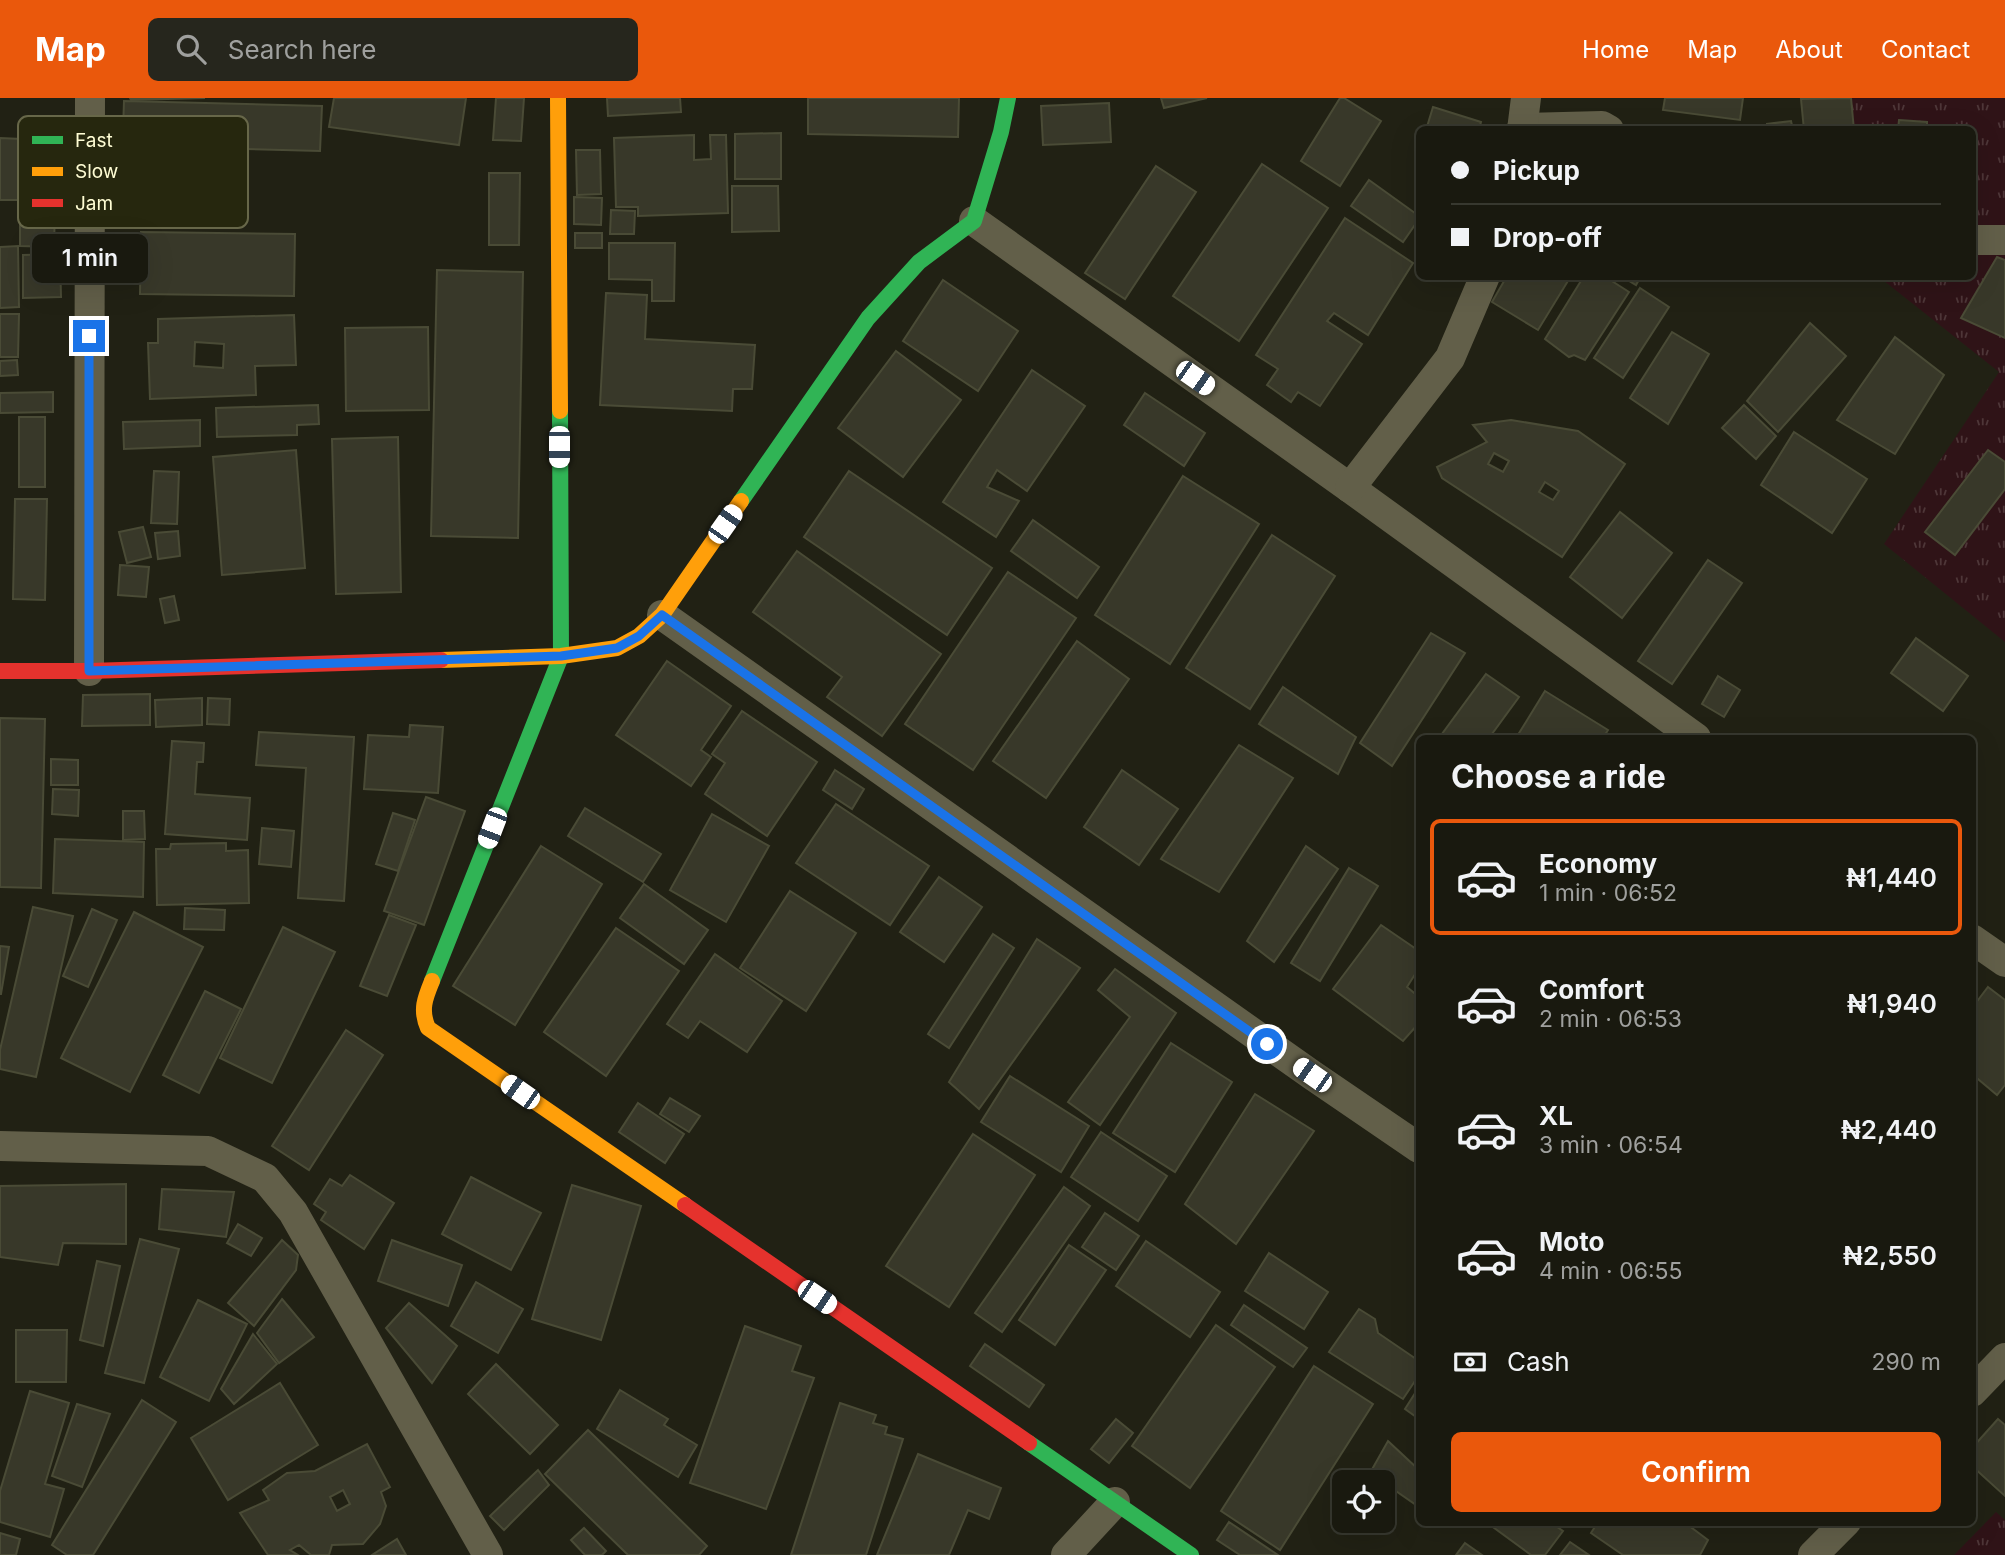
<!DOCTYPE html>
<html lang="en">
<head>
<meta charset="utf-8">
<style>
  :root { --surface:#19190f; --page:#26261d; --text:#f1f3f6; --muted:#9fa09e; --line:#37382f; --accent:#ea580c }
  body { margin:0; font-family:Inter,sans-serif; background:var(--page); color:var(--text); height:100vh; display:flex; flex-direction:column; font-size:26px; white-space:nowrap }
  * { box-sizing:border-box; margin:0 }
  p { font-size:23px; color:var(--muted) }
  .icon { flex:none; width:38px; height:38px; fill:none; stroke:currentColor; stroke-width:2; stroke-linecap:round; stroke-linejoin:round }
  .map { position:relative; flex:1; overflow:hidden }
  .side { position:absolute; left:1416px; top:637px; width:560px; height:791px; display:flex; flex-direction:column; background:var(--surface); border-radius:10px; box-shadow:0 7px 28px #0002,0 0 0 2px var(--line) }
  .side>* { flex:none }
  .top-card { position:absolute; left:1416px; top:28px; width:560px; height:154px; border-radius:10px; box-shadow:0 7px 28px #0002,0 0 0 2px var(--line); display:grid; align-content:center; height:154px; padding:0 35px; background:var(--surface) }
  .fabs { position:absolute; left:1332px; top:1372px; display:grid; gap:14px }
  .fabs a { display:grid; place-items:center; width:63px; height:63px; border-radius:10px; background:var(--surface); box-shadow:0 7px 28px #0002,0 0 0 2px var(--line); font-size:35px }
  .end { position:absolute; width:32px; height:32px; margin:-16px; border:9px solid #1a73e8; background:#fff; box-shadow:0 0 0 4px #fff }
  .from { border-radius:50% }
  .bubble { position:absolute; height:49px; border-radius:10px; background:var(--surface); box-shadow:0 7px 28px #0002,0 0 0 2px var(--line); font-size:23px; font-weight:600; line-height:49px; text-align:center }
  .car { position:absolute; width:21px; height:42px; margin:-21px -10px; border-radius:9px; box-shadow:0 0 5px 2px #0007; background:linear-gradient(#fff 24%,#345 0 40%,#fff 0 76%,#345 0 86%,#fff 0) }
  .top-card b { display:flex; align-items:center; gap:24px; height:66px; font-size:26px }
  .top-card b+b { border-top:2px solid var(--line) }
  .top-card i { width:18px; height:18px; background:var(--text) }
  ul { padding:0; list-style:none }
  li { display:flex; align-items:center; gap:21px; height:116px; margin:0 14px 10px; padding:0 21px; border:4px solid transparent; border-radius:10px }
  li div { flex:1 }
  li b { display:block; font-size:26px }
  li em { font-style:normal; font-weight:600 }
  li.current { border-color:var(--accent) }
  li>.icon { width:63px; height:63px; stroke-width:1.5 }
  h2 { padding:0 35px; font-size:32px; line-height:84px }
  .pay { display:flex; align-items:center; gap:18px; height:77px; padding:0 35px; font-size:26px }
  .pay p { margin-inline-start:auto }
  .primary-button { display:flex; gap:14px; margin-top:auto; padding:14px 35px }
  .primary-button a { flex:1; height:80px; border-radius:10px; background:var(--accent); color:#fff; font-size:28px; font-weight:600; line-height:80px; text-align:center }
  header { display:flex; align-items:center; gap:42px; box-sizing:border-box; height:98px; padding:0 35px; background:var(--accent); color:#fff }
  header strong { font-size:33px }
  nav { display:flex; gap:38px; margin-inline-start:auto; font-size:24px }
  .search { width:490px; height:63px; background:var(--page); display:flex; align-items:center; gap:18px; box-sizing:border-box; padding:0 24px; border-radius:10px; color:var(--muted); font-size:26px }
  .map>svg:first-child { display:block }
  .grass { fill:url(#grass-tufts) }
  .building { fill:#383829; stroke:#4a4b36; stroke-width:2; fill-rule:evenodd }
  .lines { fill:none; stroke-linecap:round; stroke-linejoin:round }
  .street { stroke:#625f49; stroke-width:30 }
  .fast { stroke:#30b455; stroke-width:16 }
  .slow { stroke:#ff9f0a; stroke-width:16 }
  .jam { stroke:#e5322d; stroke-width:16 }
  .route { stroke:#1a73e8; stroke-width:9 }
  .key { fill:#26270e; stroke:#676749; stroke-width:2 }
  .key-label { font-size:19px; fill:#fffdd4 }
</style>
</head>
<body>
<header>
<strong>Map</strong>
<div class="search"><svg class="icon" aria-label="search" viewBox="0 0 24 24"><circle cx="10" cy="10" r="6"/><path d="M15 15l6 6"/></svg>Search here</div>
<nav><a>Home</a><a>Map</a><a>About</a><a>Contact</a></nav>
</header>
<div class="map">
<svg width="2005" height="1457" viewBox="0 0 2005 1457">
  <defs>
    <pattern id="grass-tufts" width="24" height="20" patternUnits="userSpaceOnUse" patternTransform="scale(1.75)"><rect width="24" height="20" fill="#2f1317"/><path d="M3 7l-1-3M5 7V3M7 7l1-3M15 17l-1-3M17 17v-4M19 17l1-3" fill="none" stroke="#4e3638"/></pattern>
  </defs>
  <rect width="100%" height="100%" fill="#212114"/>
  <g class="grass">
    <polygon points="1836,0 2005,0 2005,544 1884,446 1999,274 1879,179 1972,178 1972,32 1834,32"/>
    <polygon points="1996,1414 2005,1422 2005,1457 1954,1457"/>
  </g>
  <g class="building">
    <polygon points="130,0 205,0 131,2"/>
    <polygon points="334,0 466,0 459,47 329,29"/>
    <polygon points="496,0 524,0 521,43 493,42"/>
    <polygon points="607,0 680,0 681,14 608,18"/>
    <polygon points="808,0 959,0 958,39 808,36"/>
    <polygon points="1161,0 1207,0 1164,10"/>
    <polygon points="1340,0 1344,0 1381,23 1340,88 1301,63"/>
    <polygon points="1665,0 1743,0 1740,22 1663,12"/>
    <polygon points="1851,0 1854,32 1804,32 1801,1"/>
    <polygon points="124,3 322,8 320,53 164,49 164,34 123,33"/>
    <polygon points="1109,5 1111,44 1043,47 1041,8"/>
    <polygon points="1433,9 1481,24 1479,32 1426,32"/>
    <polygon points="1899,22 1927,24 1927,32 1898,32"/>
    <polygon points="1791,23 1793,32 1767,32 1767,26"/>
    <polygon points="781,35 781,81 735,81 735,36"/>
    <polygon points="694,37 694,62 711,61 710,37 726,37 728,115 638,118 638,109 616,109 614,40"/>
    <polygon points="0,40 21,41 20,102 0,102"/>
    <polygon points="576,52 600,52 601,96 577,97"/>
    <polygon points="1262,66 1328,110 1239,243 1173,198"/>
    <polygon points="1156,68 1196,94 1125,201 1085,175"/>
    <polygon points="489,75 520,75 519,147 489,147"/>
    <polygon points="1369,82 1419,118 1419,121 1403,144 1351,108"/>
    <polygon points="732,88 778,88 779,133 732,134"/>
    <polygon points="574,99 602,100 601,127 574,126"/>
    <polygon points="20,110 55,110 54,149 20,148"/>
    <polygon points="611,112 635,113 634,136 610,136"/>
    <polygon points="1345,120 1413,165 1368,237 1334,215 1327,223 1362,246 1320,308 1298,294 1291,304 1267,287 1278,271 1256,257"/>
    <polygon points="141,134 295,136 294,198 140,196"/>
    <rect x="575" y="135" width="27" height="15"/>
    <polygon points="609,145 675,145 674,203 652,203 652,182 609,181"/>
    <polygon points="18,148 19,209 0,210 0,149"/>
    <polygon points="60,156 61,199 23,200 23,157"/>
    <polygon points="1997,159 2005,162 2005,240 1961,220"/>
    <polygon points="437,172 523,174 518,440 431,438"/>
    <polygon points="1507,178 1571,178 1538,232 1492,204"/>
    <polygon points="1584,178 1604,178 1629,194 1585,262 1574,257 1569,259 1545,241"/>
    <polygon points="1621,178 1641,178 1636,187"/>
    <polygon points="943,182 1018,233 978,293 903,243"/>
    <polygon points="1640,190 1669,209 1623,280 1594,260"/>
    <polygon points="606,195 647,197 645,241 755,247 752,291 733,291 732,313 600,307"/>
    <polygon points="0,216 19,216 18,259 0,259"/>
    <path d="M294 217 296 267 255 268 256 297 150 301 148 245H158V221ZM195 244 224 246 223 270 194 268Z"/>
    <polygon points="1810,225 1846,258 1778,334 1747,303"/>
    <polygon points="428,229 429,312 346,313 345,230"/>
    <polygon points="1672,234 1709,256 1668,326 1630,300"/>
    <polygon points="1895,239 1944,277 1895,356 1837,322"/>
    <polygon points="896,253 961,302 903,379 838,330"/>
    <polygon points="17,262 18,277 0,278 0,263"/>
    <polygon points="1032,272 1085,308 1027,393 997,372 987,389 1019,403 996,439 943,404"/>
    <polygon points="53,294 53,314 0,315 0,295"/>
    <polygon points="1145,295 1205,335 1184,368 1124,327"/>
    <polygon points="318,307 319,326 297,327 297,337 217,339 216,310"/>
    <polygon points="1744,307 1776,338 1756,361 1722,330"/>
    <rect x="19" y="319" width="26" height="70"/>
    <polygon points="200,322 200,348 124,351 123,324"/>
    <path d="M1511 322 1578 333 1625 366 1562 459 1442 380 1437 369 1487 344 1473 327ZM1494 355 1509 363 1503 374 1488 366ZM1545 384 1559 393 1553 402 1539 394Z"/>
    <polygon points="1794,334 1867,381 1832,435 1761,387"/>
    <polygon points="398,339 401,494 336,496 332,341"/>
    <polygon points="296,352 305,470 222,477 213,359"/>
    <polygon points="1988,352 2005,364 2005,391 1955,457 1925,434"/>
    <polygon points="154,373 179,374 177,426 151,425"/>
    <polygon points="849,373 992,470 947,537 804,439"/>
    <polygon points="1183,378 1259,426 1170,566 1095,517"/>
    <polygon points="15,401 47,401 45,502 13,501"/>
    <polygon points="1620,414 1672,455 1622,520 1570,479"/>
    <polygon points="1033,422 1099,469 1077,500 1011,453"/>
    <polygon points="143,429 151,459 127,465 119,434"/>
    <polygon points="178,433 180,458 158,461 155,435"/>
    <polygon points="1272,437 1335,478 1250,611 1186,570"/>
    <polygon points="797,453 941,556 882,638 827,599 842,579 753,514"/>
    <polygon points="1708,462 1742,485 1672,586 1638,563"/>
    <polygon points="120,467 149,469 146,499 118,497"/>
    <polygon points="1008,474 1076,520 973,672 905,626"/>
    <polygon points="174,498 179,522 165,525 160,501"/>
    <polygon points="1431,535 1465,555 1392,668 1360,645"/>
    <polygon points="1916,540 1968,578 1943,613 1891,575"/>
    <polygon points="1077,543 1129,581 1046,700 993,663"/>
    <polygon points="667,563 731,608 701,652 711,659 691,688 616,637"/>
    <polygon points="1486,576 1519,599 1489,640 1439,640"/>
    <polygon points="1718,578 1740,592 1724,619 1702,606"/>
    <polygon points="1283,589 1356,639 1338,676 1259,626"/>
    <polygon points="1545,593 1608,632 1603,640 1516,640"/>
    <polygon points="150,596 150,627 82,628 83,597"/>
    <polygon points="202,600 202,627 156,629 155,602"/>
    <polygon points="208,600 230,601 229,627 207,626"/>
    <polygon points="742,613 817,664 767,738 705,696 725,665 712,656"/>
    <polygon points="0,620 45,621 41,790 0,789"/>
    <polygon points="410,627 443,629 438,695 364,691 368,637 409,639"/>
    <polygon points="259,634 354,639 344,803 298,800 306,670 256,667"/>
    <polygon points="172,643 204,645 203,664 197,664 195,696 250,700 247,742 165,736"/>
    <polygon points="1239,647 1293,680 1219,794 1161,761"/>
    <polygon points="51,661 78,662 78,687 51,687"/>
    <polygon points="835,672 864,691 852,711 823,692"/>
    <polygon points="1122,672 1178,711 1139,767 1084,729"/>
    <polygon points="53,691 79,692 78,718 52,716"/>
    <polygon points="426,699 465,713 424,827 384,813"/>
    <polygon points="836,706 929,768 890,827 796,765"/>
    <polygon points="585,710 661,756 643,784 568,738"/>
    <polygon points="123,713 144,713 145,741 123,742"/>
    <polygon points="393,715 415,722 398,773 376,766"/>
    <polygon points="712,716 769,748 726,824 670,792"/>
    <polygon points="262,730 294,733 291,769 259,766"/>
    <polygon points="55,741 144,744 143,799 53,795"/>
    <polygon points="226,745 226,753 248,752 249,805 157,807 156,751 170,751 171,746"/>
    <polygon points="541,748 602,786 515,927 453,888"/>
    <polygon points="1306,748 1338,771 1274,864 1247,843"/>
    <polygon points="1349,770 1378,788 1320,883 1291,865"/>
    <polygon points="939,779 982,809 944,864 900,834"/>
    <polygon points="644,786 708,832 684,866 620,820"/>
    <polygon points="790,793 856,835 806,913 740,870"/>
    <polygon points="33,809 73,818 36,979 0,971 0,952"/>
    <polygon points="185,810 225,812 224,832 184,831"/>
    <polygon points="92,811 117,822 88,889 63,878"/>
    <polygon points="134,814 203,849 130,994 61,960"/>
    <polygon points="389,817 416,827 387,898 360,888"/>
    <polygon points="1381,827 1419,853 1419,870 1407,889 1419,899 1419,925 1403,943 1333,891"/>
    <polygon points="283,829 335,854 272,985 220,960"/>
    <polygon points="616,830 679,873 606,978 544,934"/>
    <polygon points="993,836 1014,850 949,950 928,936"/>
    <polygon points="1037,841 1080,870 979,1011 949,984"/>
    <polygon points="0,848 9,849 1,896 0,896"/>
    <polygon points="715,856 782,903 747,954 700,923 688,940 667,926"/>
    <polygon points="1115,871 1176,915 1100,1027 1068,1004 1130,919 1098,892"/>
    <polygon points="1988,889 2005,902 2005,987 1997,997 1972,976 1972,910"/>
    <polygon points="205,893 241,911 199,995 163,977"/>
    <polygon points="346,932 383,957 309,1072 272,1048"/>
    <polygon points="1171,945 1232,984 1175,1074 1113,1035"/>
    <polygon points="1010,978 1089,1028 1061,1074 981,1024"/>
    <polygon points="1255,996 1314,1033 1236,1146 1185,1106"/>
    <polygon points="670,1000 700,1018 689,1034 660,1016"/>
    <polygon points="638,1005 684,1036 665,1065 619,1034"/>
    <polygon points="1101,1034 1167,1078 1138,1123 1071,1079"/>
    <polygon points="973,1036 1035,1077 949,1209 886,1168"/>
    <polygon points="350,1077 394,1105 364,1151 321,1122 326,1114 314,1106 330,1081 342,1088"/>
    <polygon points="471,1079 541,1115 511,1172 442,1136"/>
    <polygon points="126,1086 126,1146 63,1145 58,1167 0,1159 0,1088"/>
    <polygon points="572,1087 641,1108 601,1242 532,1221"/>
    <polygon points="1064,1089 1090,1108 1002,1234 975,1215"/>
    <polygon points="162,1091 234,1094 226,1139 159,1131"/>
    <polygon points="1105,1115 1139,1138 1116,1172 1082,1149"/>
    <polygon points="238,1126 262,1140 251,1158 227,1145"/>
    <polygon points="140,1141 179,1151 144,1285 105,1275"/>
    <polygon points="282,1142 298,1157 296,1172 254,1228 228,1205"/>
    <polygon points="392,1142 462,1167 448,1208 378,1183"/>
    <polygon points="1146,1143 1220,1194 1190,1239 1116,1188"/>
    <polygon points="1069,1147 1106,1172 1055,1247 1019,1222"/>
    <polygon points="1269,1155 1328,1194 1304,1231 1245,1193"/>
    <polygon points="97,1163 120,1168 103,1248 80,1242"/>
    <polygon points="476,1184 523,1211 498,1255 451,1228"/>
    <polygon points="282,1201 314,1239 279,1265 257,1235"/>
    <polygon points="198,1202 247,1226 209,1303 160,1279"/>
    <polygon points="409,1205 457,1248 432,1285 386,1230"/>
    <polygon points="1244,1207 1307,1250 1293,1269 1231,1227"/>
    <polygon points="1359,1211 1375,1221 1378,1235 1419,1263 1419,1277 1403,1301 1329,1254"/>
    <polygon points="1216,1227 1275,1269 1190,1390 1132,1348"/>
    <polygon points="745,1228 801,1248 792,1273 814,1280 766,1411 690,1385"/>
    <polygon points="16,1232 67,1232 66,1284 16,1284"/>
    <polygon points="253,1236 277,1266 234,1306 221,1291"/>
    <polygon points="985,1246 1044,1287 1029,1309 970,1268"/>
    <polygon points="496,1266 558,1327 530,1356 468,1296"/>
    <polygon points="1314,1268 1373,1306 1280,1452 1221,1413"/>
    <polygon points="280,1285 318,1347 228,1402 191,1340"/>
    <polygon points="1419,1289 1419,1321 1405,1311"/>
    <polygon points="620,1292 668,1321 664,1327 697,1347 678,1379 597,1331"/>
    <polygon points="30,1293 69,1305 45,1386 64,1391 50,1439 0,1424 0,1393"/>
    <polygon points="142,1302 176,1324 93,1457 67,1457 52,1447"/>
    <polygon points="840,1305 876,1317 873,1325 887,1329 885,1336 903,1341 866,1457 791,1457"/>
    <polygon points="77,1306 110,1316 82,1389 52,1378"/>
    <polygon points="1116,1321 1133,1335 1109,1365 1091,1351"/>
    <polygon points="1998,1321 2005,1327 2005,1398 1972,1368 1972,1350"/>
    <polygon points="588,1332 707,1448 699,1457 628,1457 545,1376"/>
    <polygon points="1388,1343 1419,1372 1419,1409 1370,1375"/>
    <path d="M367 1346 390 1389 381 1394 386 1408 380 1426 363 1446 332 1447 329 1457H311L299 1447 290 1452 298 1457H268L240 1415 269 1402 263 1392 287 1375 315 1373ZM343 1392 350 1406 337 1413 330 1399Z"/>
    <polygon points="918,1356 1001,1390 989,1421 968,1412 949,1457 877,1457"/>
    <polygon points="538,1372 549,1387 504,1432 490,1418"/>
    <polygon points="1229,1424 1278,1457 1240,1457 1217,1442"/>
    <polygon points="1486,1424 1550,1424 1563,1433 1545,1457 1531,1457"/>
    <polygon points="1598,1424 1684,1424 1708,1442 1700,1457 1623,1457 1591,1435"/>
    <polygon points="584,1430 606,1453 602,1457 585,1457 571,1442"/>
    <polygon points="0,1435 20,1441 16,1457 0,1457"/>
    <polygon points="397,1441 406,1457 372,1457"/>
    <polygon points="1570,1444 1589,1457 1560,1457"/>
    <polygon points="1465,1445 1482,1457 1456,1457"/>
  </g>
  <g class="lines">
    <g class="street">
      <polyline points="1522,30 1602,28 1609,32"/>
      <polyline points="1522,32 1526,0"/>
      <polyline points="974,123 1350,390 1696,640"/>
      <polyline points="1972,142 2005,142"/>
      <polyline points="1350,390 1450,260 1485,178"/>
      <polyline points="662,517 1312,977 1419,1050"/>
      <polyline points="89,573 90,0"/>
      <polyline points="1972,841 2005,864"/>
      <polyline points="0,1048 208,1053 265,1080 293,1114 488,1457"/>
      <polyline points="1972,1294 2005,1260"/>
      <polyline points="1066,1457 1115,1404"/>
      <polyline points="1813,1457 1846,1424"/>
    </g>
    <g class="fast">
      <polyline points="741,403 868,220 919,164 974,123 1001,34 1008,0"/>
      <polyline points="432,883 561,558 560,313"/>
      <polyline points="1029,1345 1191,1457"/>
    </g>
    <g class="slow">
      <polyline points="558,0 560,313"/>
      <polyline points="441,562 561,558 617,550 639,538 662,517 741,403"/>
      <path d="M432 883C425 900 420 912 428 930L685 1107"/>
    </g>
    <g class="jam">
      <polyline points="0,573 89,573 441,562"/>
      <polyline points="685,1107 1029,1345"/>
    </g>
  </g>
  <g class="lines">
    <polyline class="route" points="89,238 89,573 561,558 617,550 639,538 662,517 1267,946"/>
  </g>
  <rect x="18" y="18" width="230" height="112" rx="10" class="key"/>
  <rect x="32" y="38" width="31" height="8" fill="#30b455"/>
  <rect x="32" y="69" width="31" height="9" fill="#ff9f0a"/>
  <rect x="32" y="101" width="31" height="8" fill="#e5322d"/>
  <g class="key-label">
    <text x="75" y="49">Fast</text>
    <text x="75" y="80">Slow</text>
    <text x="75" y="112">Jam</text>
  </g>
</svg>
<div class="fabs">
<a><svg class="icon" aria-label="locate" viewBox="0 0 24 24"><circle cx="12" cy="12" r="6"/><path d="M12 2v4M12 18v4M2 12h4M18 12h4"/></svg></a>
</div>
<i class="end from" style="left:1267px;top:946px"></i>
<i class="end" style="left:89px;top:238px"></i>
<div class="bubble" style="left:32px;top:136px;width:116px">1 min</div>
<i class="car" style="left:1195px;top:280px;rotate:125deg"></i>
<i class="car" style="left:559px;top:349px;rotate:180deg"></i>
<i class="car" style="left:725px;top:426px;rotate:35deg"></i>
<i class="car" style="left:492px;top:730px;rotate:201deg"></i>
<i class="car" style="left:1312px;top:977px;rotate:305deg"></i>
<i class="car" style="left:520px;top:994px;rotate:305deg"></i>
<i class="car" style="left:817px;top:1199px;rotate:124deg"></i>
<div class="top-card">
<b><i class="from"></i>Pickup</b>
<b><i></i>Drop-off</b>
</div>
<section class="side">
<h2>Choose a ride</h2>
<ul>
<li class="current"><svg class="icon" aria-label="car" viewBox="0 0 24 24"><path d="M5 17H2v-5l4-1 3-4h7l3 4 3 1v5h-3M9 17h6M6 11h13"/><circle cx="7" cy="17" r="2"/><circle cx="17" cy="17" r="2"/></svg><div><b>Economy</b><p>1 min · 06:52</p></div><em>₦1,440</em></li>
<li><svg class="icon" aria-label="car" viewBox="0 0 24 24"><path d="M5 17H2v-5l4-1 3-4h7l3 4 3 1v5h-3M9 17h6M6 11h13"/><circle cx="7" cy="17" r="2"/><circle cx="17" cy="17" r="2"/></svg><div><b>Comfort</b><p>2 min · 06:53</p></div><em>₦1,940</em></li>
<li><svg class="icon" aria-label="car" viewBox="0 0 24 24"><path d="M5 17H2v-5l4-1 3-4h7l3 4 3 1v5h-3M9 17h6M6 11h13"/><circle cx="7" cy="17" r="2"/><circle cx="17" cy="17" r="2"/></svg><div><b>XL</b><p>3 min · 06:54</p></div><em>₦2,440</em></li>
<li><svg class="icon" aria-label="car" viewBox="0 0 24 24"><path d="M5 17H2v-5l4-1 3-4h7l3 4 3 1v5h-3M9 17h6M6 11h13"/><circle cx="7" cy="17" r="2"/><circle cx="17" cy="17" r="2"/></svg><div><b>Moto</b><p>4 min · 06:55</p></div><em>₦2,550</em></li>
</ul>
<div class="pay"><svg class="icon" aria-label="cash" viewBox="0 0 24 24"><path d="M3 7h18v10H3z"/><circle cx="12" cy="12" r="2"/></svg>Cash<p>290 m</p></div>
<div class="primary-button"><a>Confirm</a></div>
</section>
</div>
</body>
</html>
